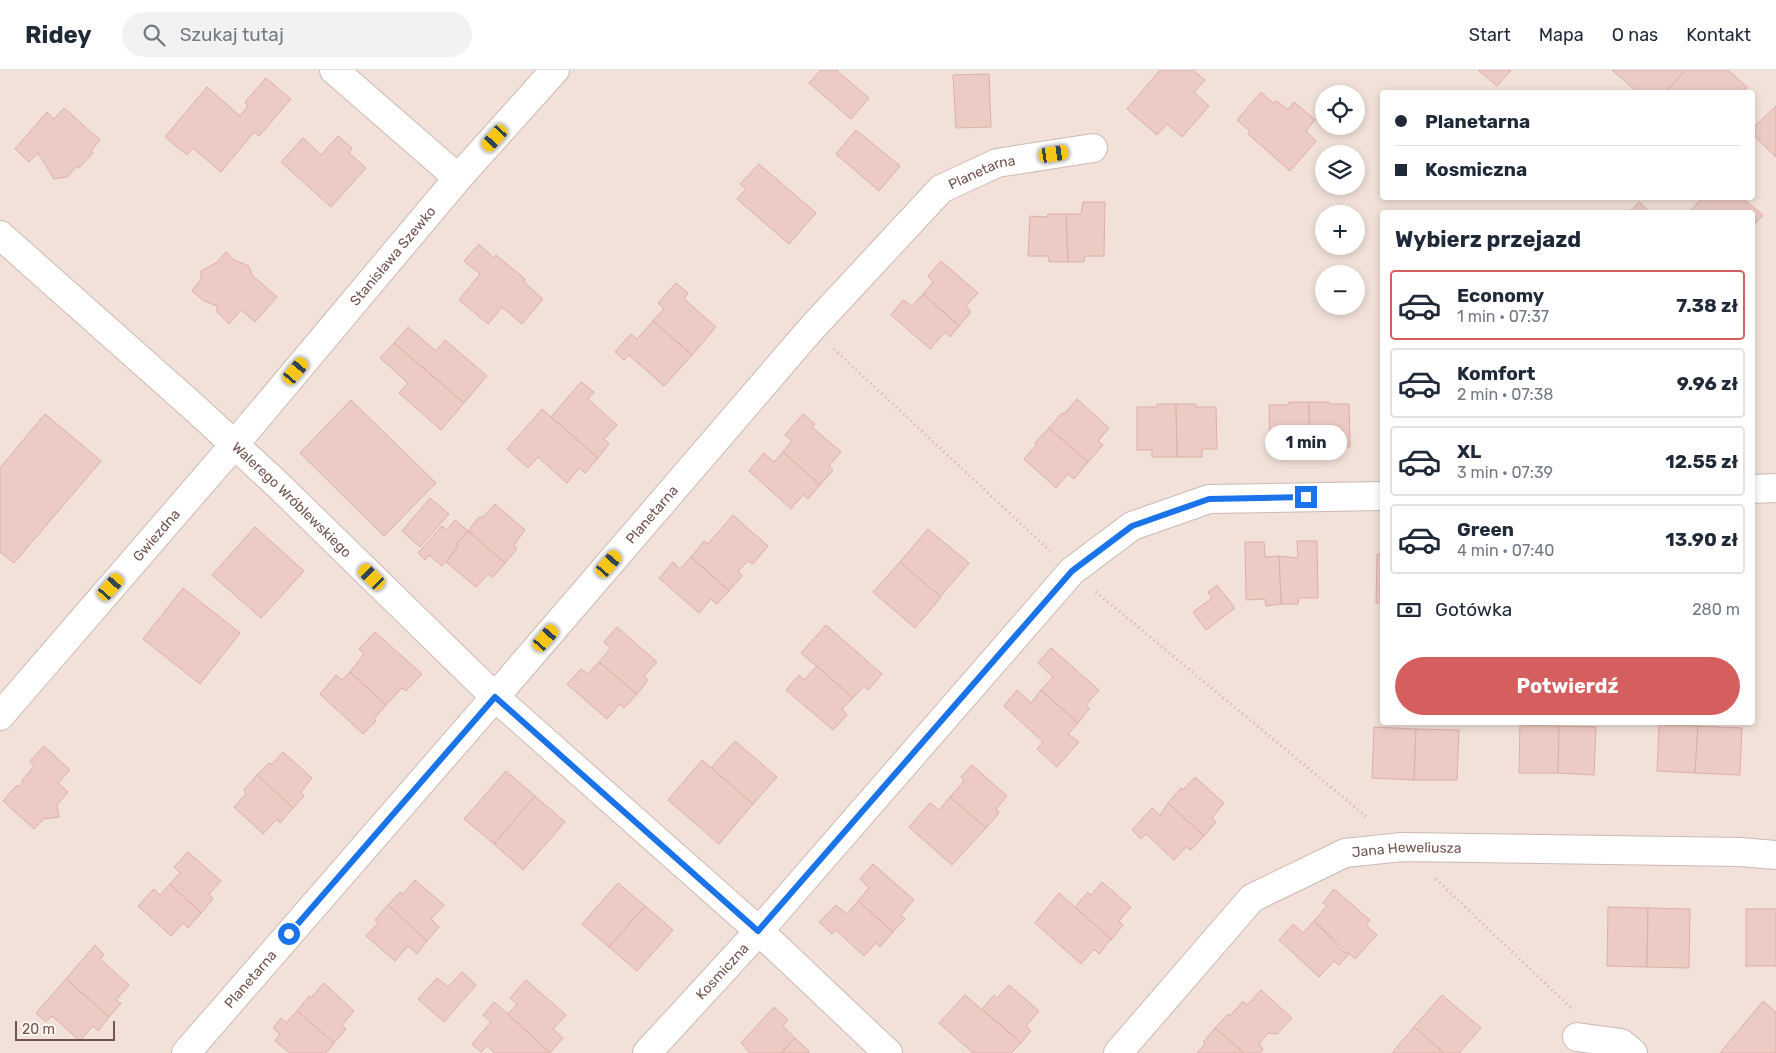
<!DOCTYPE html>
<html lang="pl">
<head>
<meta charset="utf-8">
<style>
  :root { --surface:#fff; --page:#f2f2f3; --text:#1f2937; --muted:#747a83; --line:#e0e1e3; --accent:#d55e5e }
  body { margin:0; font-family:Rubik,sans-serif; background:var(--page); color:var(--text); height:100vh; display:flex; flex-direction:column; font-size:19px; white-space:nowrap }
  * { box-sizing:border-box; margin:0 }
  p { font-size:16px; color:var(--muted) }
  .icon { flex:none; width:28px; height:28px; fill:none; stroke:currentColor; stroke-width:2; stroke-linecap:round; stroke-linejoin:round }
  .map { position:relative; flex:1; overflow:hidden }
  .drawer { position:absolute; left:1380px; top:140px; width:375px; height:515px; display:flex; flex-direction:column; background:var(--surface); border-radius:5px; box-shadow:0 2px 8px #0003 }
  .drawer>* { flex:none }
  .top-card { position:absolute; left:1380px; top:20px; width:375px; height:110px; border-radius:5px; box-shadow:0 2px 8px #0003; display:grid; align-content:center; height:110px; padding:0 15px; background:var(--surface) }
  .controls { position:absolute; left:1315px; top:15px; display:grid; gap:10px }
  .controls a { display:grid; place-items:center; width:50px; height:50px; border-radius:50%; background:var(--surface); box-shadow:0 2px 8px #0003; font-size:25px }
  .scale { position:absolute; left:15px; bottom:12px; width:100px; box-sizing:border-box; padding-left:5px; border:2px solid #725450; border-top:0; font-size:14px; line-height:18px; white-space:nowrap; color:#725450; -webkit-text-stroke:4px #fdf5f0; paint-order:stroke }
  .end { position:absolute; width:22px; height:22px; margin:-11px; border:6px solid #1a73e8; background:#fff; box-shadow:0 0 0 2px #fff }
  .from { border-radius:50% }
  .bubble { position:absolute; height:35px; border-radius:18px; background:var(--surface); box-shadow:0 2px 8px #0003; font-size:16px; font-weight:700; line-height:35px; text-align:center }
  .car { position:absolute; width:15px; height:30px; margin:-15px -8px; border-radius:6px; box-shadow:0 0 4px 1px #0007; background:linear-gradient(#f5c518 24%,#345 0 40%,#f5c518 0 76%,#345 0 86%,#f5c518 0) }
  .top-card b { display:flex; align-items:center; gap:18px; height:48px; font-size:19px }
  .top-card b+b { border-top:1px solid var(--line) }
  .top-card i { width:12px; height:12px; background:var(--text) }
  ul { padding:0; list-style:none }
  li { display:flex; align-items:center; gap:15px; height:70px; margin:0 10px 8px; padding:0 5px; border:2px solid var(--line); border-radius:5px }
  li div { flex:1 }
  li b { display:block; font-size:19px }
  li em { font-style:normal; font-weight:700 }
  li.active { border-color:var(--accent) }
  li>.icon { width:45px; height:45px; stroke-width:1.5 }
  h2 { padding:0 15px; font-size:22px; line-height:60px }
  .pay { display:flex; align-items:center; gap:12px; height:55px; padding:0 15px; font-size:19px }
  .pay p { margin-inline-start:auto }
  .cta { display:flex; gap:10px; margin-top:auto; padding:10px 15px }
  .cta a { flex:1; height:58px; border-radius:30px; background:var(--accent); color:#fff; font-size:20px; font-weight:700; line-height:58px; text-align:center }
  header { display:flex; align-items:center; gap:30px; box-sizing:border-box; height:70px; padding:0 25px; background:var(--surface); border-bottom:1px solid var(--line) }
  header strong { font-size:24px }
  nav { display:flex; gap:28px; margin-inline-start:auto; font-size:18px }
  .search { width:350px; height:45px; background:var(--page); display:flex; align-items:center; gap:12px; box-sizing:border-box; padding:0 18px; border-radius:28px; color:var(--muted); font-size:19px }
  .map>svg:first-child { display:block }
  .residential { fill:#f1e1d9; fill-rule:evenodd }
  .building { fill:#eccbc4; stroke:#ddafa7 }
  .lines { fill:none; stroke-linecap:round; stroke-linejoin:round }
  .minor-casing { stroke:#cdb9b4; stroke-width:30 }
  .path { stroke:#d1aea7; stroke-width:3; stroke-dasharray:1 4; stroke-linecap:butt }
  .minor { stroke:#fff; stroke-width:28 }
  .route { stroke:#1a73e8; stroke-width:6 }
  .labels { text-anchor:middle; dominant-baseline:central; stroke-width:4; stroke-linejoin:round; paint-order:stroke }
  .street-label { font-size:14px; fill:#725450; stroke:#fdf5f0 }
</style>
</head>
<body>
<header>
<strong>Ridey</strong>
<div class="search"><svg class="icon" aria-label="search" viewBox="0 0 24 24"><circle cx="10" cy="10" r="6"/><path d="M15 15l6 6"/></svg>Szukaj tutaj</div>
<nav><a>Start</a><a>Mapa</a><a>O nas</a><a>Kontakt</a></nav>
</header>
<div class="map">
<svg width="1776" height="983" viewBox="0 0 1776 983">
  <rect width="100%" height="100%" fill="#faf0ea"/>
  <path class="residential" d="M0 0H1776V983H0ZM1382 22H1752V128H1382ZM1324 24H1356V56H1324ZM1324 84H1356V116H1324ZM1382 142H1752V652H1382ZM1324 144H1356V176H1324ZM1324 204H1356V236H1324Z"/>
  <g class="building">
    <polygon points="821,0 836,0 869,28 851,49 809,13"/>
    <polygon points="1160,0 1193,0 1205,10 1194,22 1209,36 1182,67 1167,54 1157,65 1127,39"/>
    <polygon points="1478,0 1511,0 1497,16"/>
    <polygon points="1612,0 1686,0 1665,22 1637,22"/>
    <polygon points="1686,0 1728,0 1747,17 1743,22 1665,22"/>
    <polygon points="989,4 991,57 956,58 953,5"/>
    <polygon points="266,8 291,29 259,66 254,62 221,102 193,78 187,85 165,67 207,17 240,46 248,36 245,32"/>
    <polygon points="1261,22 1273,33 1277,31 1288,40 1294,32 1315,50 1306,61 1316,71 1290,101 1248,64 1250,61 1237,50"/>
    <polygon points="1776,36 1776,87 1752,64 1752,59"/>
    <polygon points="64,38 100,70 91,81 93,83 79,98 77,96 67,107 54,109 38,83 29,92 15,79 47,42 54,49"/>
    <polygon points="856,60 900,96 879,121 836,84"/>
    <polygon points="338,66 352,78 349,83 366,98 331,137 281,92 303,68 321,85"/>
    <polygon points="759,94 816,143 789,174 737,129 746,119 740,114"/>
    <polygon points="1702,128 1742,128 1763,145 1752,157 1752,142 1689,142"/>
    <polygon points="1083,132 1105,132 1104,186 1085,186 1084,192 1068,192 1066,144 1081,144"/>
    <polygon points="1639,132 1650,142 1629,142"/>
    <polygon points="1048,144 1066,144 1068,192 1049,192 1048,186 1028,186 1030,146 1047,147"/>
    <polygon points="479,174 494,188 496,185 525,209 524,212 543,229 522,254 502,237 488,254 459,230 480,204 464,191"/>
    <polygon points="226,182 234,190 249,196 252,205 277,227 255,252 241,240 229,254 217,242 217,236 204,231 192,221 201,209 201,201 216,193"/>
    <polygon points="941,191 978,223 966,236 971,242 959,256 923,224 933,212 928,206"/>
    <polygon points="676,213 688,223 684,229 716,257 692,285 653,251 664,239 658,233"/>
    <polygon points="923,224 959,256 950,267 945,262 930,279 891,245 903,230 912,236"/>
    <polygon points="653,251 692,285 664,316 629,285 624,290 615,282 631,264 637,269"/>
    <polygon points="408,257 436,281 445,270 487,306 464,333 394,273"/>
    <polygon points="394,273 464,333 441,360 399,323 408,313 380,288"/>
    <polygon points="581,312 594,322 588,329 617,355 604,369 609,374 598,388 551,347"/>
    <polygon points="1077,329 1109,358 1098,371 1103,375 1088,392 1049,358 1062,343 1064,344"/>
    <polygon points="351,330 436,413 384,466 300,383"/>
    <polygon points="1289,332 1309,332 1310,384 1285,385 1285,377 1270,378 1269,335 1289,335"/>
    <polygon points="1309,332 1329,332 1329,334 1349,334 1350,377 1335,377 1335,384 1310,384"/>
    <polygon points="1157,334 1176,334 1177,387 1152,387 1152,380 1137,380 1137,337 1157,337"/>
    <polygon points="1176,334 1196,334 1196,337 1216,337 1217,379 1202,379 1202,387 1177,387"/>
    <polygon points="542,339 598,388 585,403 579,398 567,413 538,387 528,398 507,379"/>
    <polygon points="45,344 101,391 14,493 0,482 0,398"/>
    <polygon points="803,344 815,354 812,357 841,382 829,396 833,400 820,415 783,382 792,371 785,365"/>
    <polygon points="1049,358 1088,392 1074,409 1068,404 1056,418 1024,389 1037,374 1035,373"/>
    <polygon points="783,382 820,415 808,429 803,425 791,439 749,401 764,383 774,392"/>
    <polygon points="430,428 449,444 420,477 402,461"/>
    <polygon points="495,434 525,460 514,475 517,479 505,493 468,461 479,447 483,447"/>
    <polygon points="733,445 768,476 753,494 748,491 738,501 742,506 729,521 691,487 704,471 708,474"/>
    <polygon points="455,450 468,461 456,475 458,477 442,496 429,485 425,490 418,483 442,456 447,460"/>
    <polygon points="255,457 304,501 261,548 212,505"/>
    <polygon points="928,459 969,493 940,527 900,492"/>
    <polygon points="468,461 505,493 493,507 488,504 476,517 446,492 458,477 456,475"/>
    <polygon points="1297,471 1317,471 1318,528 1299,528 1298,534 1281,534 1279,486 1298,488"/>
    <polygon points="1245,472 1264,472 1265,487 1279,486 1281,534 1266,536 1265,529 1246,530"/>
    <polygon points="1377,484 1382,484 1382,533 1376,533"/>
    <polygon points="691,487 729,521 717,534 711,529 699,543 659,508 673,492 680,499"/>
    <polygon points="900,492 941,527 915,558 873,522"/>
    <polygon points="1217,515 1235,538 1206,560 1193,542 1212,528 1208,522"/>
    <polygon points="183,518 240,563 200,614 143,569"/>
    <polygon points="826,555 882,604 868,620 864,616 853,628 801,583"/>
    <polygon points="617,557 657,592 644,606 648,610 637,624 599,592 611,578 604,572"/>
    <polygon points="375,562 422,604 406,621 402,618 386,635 350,602 364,584 359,579"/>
    <polygon points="1051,578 1099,620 1086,635 1089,639 1078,653 1041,620 1053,607 1038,593"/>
    <polygon points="599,592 637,624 624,638 620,634 607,649 567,614 581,599 588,604"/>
    <polygon points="817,596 853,628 842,639 847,645 833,660 786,620 799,605 804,610"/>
    <polygon points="350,602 386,635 374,649 376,651 363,664 320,624 336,605 342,610"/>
    <polygon points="1017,620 1031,633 1041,620 1078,653 1068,664 1079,672 1057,697 1037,679 1043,672 1004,636"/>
    <polygon points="1520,655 1559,656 1558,703 1519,703"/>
    <polygon points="1659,655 1698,656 1695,703 1657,701"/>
    <polygon points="1559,656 1596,657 1594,705 1558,703"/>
    <polygon points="1698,656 1742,658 1740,705 1695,703"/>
    <polygon points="1374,657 1416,659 1414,710 1372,708"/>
    <polygon points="1416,659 1459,660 1457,710 1414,710"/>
    <polygon points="735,671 777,707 753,734 711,698"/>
    <polygon points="44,676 70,700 58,713 68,722 57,735 59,747 44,749 34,759 3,731 17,715 19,717 23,712 22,710 34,696 30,691"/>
    <polygon points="283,682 312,708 301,722 304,726 293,738 257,705 269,693 272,694"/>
    <polygon points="702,690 753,734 719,774 668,730"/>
    <polygon points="972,695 1007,726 996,739 999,743 986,758 950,727 964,711 961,707"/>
    <polygon points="506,701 535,726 494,774 464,749"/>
    <polygon points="257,705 293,738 280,753 277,749 263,764 234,737 246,724 244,720"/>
    <polygon points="1195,707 1224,733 1212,748 1216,752 1204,766 1168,733 1181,718 1183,720"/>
    <polygon points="535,726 565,752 523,800 494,774"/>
    <polygon points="950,727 986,758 952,795 909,757 930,733 939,740"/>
    <polygon points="1168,733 1204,766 1191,780 1186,777 1174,790 1146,764 1141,769 1132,760 1152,738 1160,745"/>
    <polygon points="188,782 221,811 209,824 213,829 201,843 170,814 180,803 174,797"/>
    <polygon points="873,794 914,830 901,845 905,849 893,862 858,831 869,818 860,809"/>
    <polygon points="415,810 444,835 431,849 439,857 427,871 388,835 400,822 403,824"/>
    <polygon points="1102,812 1131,837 1119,851 1123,855 1111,870 1075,837 1088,822 1091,825"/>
    <polygon points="618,813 645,836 609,877 582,854"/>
    <polygon points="170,814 201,843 188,858 183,853 171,866 138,836 154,819 160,825"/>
    <polygon points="1334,819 1370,850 1366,855 1377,865 1355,889 1314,851 1327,836 1323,833"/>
    <polygon points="1059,823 1111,869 1099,884 1094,879 1081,894 1035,853"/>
    <polygon points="858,831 893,862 880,877 876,873 864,886 836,860 832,864 819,852 836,835 847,844"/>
    <polygon points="388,835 427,871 417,884 408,876 395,891 366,866 378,853 375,850"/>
    <polygon points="645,836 673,860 637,901 609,877"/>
    <polygon points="1608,837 1648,838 1647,897 1607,896"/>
    <polygon points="1648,838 1690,839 1689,898 1647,897"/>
    <rect x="1746" y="839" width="30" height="57"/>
    <polygon points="1314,851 1344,882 1349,884 1339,895 1334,891 1319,907 1279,870 1293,854 1303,863"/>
    <polygon points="95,875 104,885 100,889 129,915 116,930 121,933 109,947 66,909"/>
    <polygon points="462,902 476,915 444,952 418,929 437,908 448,917"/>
    <polygon points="66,909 109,947 98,961 93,956 80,971 52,946 46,952 36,943"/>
    <polygon points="526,910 566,945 553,959 563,968 550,983 508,944 517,934 510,928"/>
    <polygon points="324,913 354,941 342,955 346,959 334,973 297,941 309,926 311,928"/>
    <polygon points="1009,915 1039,941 1026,956 1031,961 1021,973 982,939 994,925 997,928"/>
    <polygon points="1261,920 1292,948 1277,964 1268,963 1259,974 1263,979 1260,983 1244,983 1215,958 1228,944 1230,946 1243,931 1247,935"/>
    <polygon points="965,925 1021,973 1011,983 973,983 939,953"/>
    <polygon points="1442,925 1481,958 1459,983 1444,983 1414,957"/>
    <polygon points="1763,931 1776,942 1776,983 1720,983"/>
    <polygon points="494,932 508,944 550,983 495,983 487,976 481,982 472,974 491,952 483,945"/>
    <polygon points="774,937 788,950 783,956 795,968 781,983 750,983 741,973"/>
    <polygon points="297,941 334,973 326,983 290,983 275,971 280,964 273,958 281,948 286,953"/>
    <polygon points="1414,957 1444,983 1392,983"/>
    <polygon points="1215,958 1244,983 1197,983 1205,974 1203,972"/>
    <polygon points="795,968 809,981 808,983 781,983"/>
  </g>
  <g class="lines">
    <g class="minor-casing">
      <g id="minor">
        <polyline points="334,0 458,108"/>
        <path id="s1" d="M0 165 197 340 277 414 495 627 759 861 888 983"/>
        <polyline points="1752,419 1776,418"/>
        <path id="s2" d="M0 646 234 375 458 108 555 0"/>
        <polyline points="1577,967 1621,973 1633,983"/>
        <path id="s3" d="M186 983 495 627 811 259 941 119 997 93 1093 78"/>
        <path id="s4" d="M647 983 759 861 1072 501 1132 456 1209 429 1382 426"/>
        <path id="s5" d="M1118 983 1252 828 1345 783 1402 777 1740 782 1776 785"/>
      </g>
    </g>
    <g class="path">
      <polyline points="834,279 1050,481"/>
      <polyline points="1096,522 1368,748"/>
      <polyline points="1436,809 1571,938"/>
    </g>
    <use href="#minor" class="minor"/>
  </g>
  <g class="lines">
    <polyline class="route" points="289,864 495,627 758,861 1072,501 1132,456 1209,429 1306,427"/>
  </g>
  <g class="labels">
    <g class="street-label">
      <text stroke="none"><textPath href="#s3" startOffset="1192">Planetarna</textPath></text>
      <text stroke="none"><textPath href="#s2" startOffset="605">Stanisława Szewko</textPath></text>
      <text stroke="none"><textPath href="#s1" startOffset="394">Walerego Wróblewskiego</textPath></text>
      <text stroke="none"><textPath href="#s3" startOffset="712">Planetarna</textPath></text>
      <text stroke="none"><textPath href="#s2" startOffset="239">Gwiezdna</textPath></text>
      <text stroke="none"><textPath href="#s5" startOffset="370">Jana Heweliusza</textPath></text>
      <text stroke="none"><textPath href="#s4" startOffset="111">Kosmiczna</textPath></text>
      <text stroke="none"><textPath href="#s3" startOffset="98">Planetarna</textPath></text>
    </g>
  </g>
</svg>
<div class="controls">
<a><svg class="icon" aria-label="locate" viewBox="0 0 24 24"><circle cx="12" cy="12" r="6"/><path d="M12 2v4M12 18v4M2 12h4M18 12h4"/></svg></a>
<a><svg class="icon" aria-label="layers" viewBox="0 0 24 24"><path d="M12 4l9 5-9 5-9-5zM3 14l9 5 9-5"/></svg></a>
<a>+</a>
<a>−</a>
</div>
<div class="scale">20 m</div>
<i class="end from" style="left:289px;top:864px"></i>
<i class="end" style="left:1306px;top:427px"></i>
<div class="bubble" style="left:1265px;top:355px;width:82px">1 min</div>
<i class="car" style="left:495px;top:68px;rotate:222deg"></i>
<i class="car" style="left:1054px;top:84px;rotate:81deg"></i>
<i class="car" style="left:296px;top:301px;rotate:40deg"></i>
<i class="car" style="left:609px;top:494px;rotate:41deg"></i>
<i class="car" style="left:372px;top:507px;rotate:314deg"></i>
<i class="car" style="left:111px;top:517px;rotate:41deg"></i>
<i class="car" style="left:546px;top:568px;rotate:41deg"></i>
<div class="top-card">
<b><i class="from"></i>Planetarna</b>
<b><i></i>Kosmiczna</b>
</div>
<section class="drawer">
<h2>Wybierz przejazd</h2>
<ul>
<li class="active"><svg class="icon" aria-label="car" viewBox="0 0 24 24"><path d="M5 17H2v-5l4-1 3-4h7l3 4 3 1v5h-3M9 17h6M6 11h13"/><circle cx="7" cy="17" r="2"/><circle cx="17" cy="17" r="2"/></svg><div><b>Economy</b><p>1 min · 07:37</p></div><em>7.38 zł</em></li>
<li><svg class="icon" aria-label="car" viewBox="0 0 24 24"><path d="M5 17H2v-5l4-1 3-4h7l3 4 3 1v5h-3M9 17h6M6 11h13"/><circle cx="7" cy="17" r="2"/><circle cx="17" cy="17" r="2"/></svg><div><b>Komfort</b><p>2 min · 07:38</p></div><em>9.96 zł</em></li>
<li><svg class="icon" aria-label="car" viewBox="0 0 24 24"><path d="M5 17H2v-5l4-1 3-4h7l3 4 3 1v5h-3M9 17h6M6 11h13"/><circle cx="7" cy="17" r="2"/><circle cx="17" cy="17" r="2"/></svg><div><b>XL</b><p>3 min · 07:39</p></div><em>12.55 zł</em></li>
<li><svg class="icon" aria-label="car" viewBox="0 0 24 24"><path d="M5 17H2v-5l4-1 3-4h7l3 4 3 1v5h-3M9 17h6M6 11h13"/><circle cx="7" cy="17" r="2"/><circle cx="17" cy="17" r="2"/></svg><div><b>Green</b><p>4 min · 07:40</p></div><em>13.90 zł</em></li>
</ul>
<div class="pay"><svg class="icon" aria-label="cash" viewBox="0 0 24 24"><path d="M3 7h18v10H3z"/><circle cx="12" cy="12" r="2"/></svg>Gotówka<p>280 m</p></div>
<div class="cta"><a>Potwierdź</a></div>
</section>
</div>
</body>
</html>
